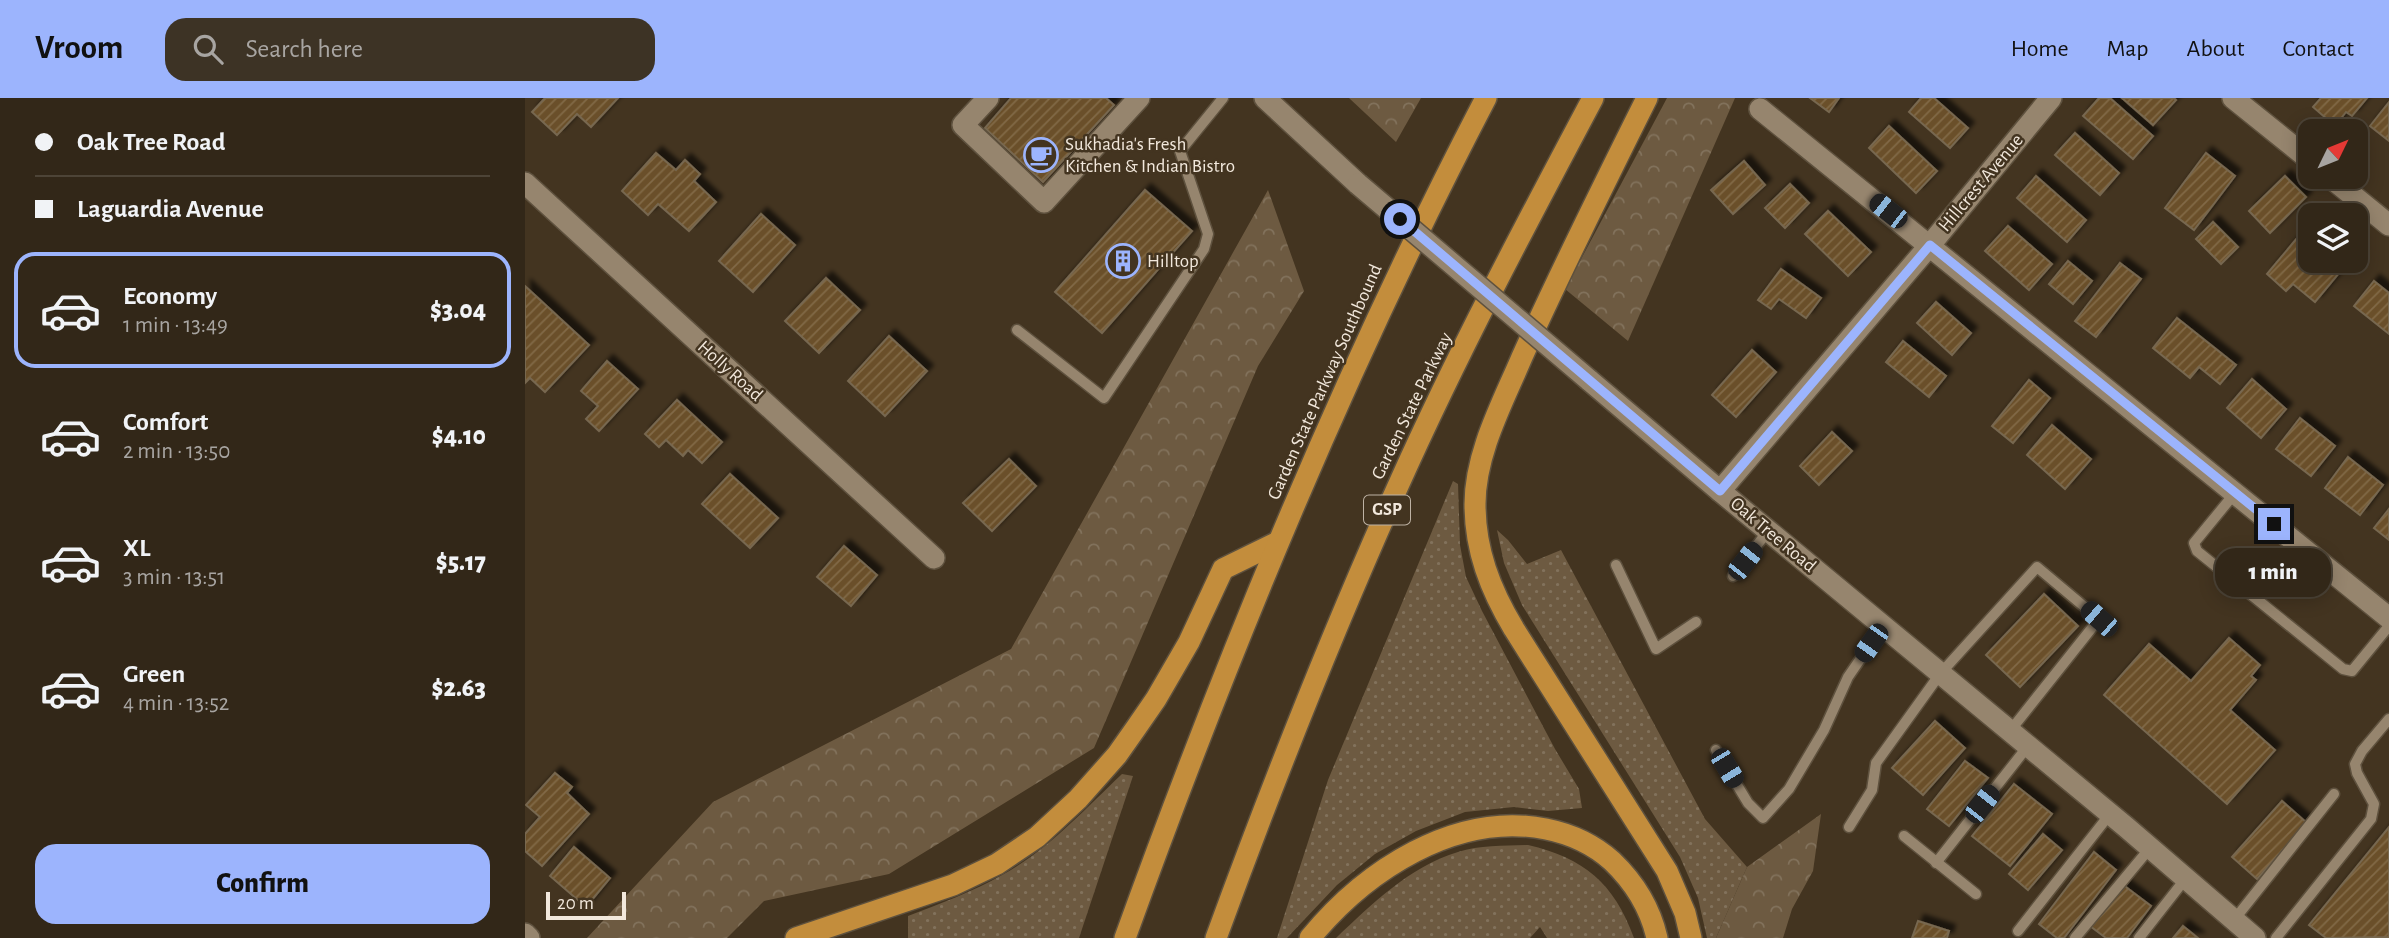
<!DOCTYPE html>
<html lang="en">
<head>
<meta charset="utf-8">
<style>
  :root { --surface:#322718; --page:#3d3325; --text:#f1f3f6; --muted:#a8a5a2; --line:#4d4437; --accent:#9cb4fd }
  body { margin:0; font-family:"Alegreya Sans",sans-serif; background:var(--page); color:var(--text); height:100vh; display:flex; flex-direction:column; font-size:26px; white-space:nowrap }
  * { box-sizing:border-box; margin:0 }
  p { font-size:23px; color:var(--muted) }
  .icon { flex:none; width:38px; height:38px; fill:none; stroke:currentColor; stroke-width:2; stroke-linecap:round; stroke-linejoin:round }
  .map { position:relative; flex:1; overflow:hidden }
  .panel { display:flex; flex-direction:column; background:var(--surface); width:525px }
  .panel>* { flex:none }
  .top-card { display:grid; align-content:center; height:154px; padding:0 35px; background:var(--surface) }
  .needle { width:46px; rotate:47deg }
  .controls { position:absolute; left:1773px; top:21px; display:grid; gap:14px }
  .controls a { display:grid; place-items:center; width:70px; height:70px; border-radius:14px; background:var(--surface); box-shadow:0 4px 18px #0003,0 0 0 2px var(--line); font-size:35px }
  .scale { position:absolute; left:21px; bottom:18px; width:80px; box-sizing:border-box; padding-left:7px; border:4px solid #f2e8dc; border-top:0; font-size:19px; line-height:24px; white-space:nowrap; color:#f2e8dc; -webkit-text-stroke:5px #433420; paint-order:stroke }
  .end { position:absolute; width:32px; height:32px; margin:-16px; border:9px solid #9cb4fd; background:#111; box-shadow:0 0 0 4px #111 }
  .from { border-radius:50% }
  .bubble { position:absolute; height:49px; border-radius:21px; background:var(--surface); box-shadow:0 4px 18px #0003,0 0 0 2px var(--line); font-size:23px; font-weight:800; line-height:49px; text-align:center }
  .car { position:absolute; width:21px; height:42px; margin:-21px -10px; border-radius:9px; box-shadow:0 0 5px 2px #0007; background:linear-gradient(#222 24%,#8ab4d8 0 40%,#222 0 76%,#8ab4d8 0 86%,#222 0) }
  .top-card b { display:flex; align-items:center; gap:24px; height:66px; font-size:26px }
  .top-card b+b { border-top:2px solid var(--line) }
  .top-card i { width:18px; height:18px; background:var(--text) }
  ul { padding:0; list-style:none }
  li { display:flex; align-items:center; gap:21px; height:116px; margin:0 14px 10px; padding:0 21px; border:4px solid transparent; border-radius:21px }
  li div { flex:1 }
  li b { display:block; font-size:26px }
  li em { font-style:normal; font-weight:800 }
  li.active { border-color:var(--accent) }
  li>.icon { width:63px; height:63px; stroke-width:1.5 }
  .action { display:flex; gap:14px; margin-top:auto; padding:14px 35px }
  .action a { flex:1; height:80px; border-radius:21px; background:var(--accent); color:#111; font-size:28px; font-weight:800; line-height:80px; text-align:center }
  header { display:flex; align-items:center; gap:42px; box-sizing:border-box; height:98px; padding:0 35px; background:var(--accent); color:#111 }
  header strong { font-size:33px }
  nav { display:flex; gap:38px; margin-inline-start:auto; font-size:24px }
  .search { width:490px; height:63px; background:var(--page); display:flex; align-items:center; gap:18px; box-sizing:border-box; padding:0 24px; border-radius:21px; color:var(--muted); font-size:26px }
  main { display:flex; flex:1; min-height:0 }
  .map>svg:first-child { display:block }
  .grass { fill:url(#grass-dots) }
  .forest { fill:url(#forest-crowns) }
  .building { fill:url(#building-hatch); stroke:#776750; stroke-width:2; filter:url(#shadow) }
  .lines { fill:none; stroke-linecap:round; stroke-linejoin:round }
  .service-casing { stroke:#5e513e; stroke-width:13 }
  .minor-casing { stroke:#5e513e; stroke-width:24 }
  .tertiary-casing { stroke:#5e513e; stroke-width:24 }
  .motorway-casing { stroke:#5e513e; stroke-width:24 }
  .service { stroke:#96856e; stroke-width:10 }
  .minor { stroke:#96856e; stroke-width:21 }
  .tertiary { stroke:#96856e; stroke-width:21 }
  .motorway { stroke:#c38d3c; stroke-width:21 }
  .tertiary-bridge-casing { stroke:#5e513e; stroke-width:24; stroke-linecap:butt }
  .tertiary-bridge { stroke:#96856e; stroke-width:21 }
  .route { stroke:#9cb4fd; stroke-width:9 }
  .labels { text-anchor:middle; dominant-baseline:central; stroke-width:5; stroke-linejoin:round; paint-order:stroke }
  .shield { fill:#433420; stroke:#beb2a4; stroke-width:2 }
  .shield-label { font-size:18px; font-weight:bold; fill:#f2e8dc }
  .poi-label { font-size:19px; fill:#f2e8dc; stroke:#433420; text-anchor:start }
  .street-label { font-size:19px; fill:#f2e8dc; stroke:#433420 }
</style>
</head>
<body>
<header>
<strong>Vroom</strong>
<div class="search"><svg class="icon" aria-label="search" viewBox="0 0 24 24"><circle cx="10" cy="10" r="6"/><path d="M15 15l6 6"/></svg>Search here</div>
<nav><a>Home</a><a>Map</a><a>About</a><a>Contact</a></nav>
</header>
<main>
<section class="panel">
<div class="top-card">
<b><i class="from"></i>Oak Tree Road</b>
<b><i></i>Laguardia Avenue</b>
</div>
<ul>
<li class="active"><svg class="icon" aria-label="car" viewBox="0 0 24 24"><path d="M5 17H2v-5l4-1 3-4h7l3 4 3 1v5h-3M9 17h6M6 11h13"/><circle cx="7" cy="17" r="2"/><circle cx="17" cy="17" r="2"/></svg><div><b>Economy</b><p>1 min · 13:49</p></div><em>$3.04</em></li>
<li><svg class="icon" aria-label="car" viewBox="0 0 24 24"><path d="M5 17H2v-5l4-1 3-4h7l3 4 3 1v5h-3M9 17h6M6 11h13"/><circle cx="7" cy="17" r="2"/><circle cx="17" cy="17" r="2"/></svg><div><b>Comfort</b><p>2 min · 13:50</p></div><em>$4.10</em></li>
<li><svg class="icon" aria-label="car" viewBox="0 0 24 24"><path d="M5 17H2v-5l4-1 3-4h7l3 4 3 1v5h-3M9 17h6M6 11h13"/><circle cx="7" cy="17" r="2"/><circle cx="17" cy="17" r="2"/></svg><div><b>XL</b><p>3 min · 13:51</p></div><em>$5.17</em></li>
<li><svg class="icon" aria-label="car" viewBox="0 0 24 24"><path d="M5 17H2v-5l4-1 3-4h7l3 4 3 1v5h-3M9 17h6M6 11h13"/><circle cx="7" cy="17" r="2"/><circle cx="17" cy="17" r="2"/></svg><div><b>Green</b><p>4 min · 13:52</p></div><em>$2.63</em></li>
</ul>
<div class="action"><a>Confirm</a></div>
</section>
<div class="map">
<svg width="1864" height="840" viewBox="0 0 1864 840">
  <defs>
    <pattern id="grass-dots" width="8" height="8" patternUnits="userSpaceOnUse" patternTransform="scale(1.75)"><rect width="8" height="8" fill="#6d5a41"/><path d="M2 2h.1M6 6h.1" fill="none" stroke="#82725c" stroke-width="1.8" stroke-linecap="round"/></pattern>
    <pattern id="forest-crowns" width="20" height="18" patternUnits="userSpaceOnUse" patternTransform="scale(1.75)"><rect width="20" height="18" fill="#6d5a41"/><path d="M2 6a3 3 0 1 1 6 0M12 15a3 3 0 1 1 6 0" fill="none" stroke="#82725c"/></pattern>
    <pattern id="building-hatch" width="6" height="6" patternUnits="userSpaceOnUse" patternTransform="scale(1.75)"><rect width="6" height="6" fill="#6b5029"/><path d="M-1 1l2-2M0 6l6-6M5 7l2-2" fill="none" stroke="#816947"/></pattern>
    <filter id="shadow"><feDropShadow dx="6" dy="-6" stdDeviation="2" flood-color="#0009"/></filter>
  </defs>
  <rect width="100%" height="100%" fill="#433420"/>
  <g class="grass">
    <polygon points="928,383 933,386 935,447 941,479 957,513 1030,651 1054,691 1057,710 1023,713 989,709 940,714 891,733 850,756 812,787 762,840 752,840 803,682"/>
    <polygon points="972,432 983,442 1002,466 1036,452 1180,721 1222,769 1191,840 1182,840 1173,800 1155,759 997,507 979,465"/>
    <path d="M597 676 608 678 554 840H383V818C414 806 447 794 477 777 523 752 559 712 597 676Z"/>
    <path d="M1003 747C1059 760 1089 785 1109 840H1022L1015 829 1005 840H811C847 806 884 769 933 754 955 747 980 748 1003 747Z"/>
  </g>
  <g class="forest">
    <polygon points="824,0 896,0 871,44"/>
    <polygon points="1142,0 1210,0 1103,243 1040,191"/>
    <polygon points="743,92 779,193 733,268 569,650 364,776 239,803 202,840 62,840 188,704 486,551"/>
    <polygon points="1296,716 1288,773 1267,811 1258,840 1191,840 1222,769"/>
  </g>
  <g class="building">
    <polygon points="20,0 93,0 66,29 52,16 32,37 7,14"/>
    <polygon points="486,0 581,0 589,7 518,84 460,30"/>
    <polygon points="1285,0 1314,0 1304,14"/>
    <polygon points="1396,0 1409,0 1443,30 1425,50 1384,14"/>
    <polygon points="1574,0 1585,0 1628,38 1608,61 1558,18"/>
    <polygon points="1597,0 1649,0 1651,2 1628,27"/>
    <polygon points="1796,0 1842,0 1827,18 1821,14 1810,28 1788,9"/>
    <polygon points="1864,4 1864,43 1845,28"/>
    <polygon points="1364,28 1412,73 1391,95 1344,50"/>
    <polygon points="1550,35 1594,75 1575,97 1530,57"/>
    <polygon points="131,55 151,72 160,62 175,76 169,83 191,104 164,133 133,106 123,117 97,93"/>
    <polygon points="1681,55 1710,78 1669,132 1640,110"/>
    <polygon points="1219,63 1240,87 1208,116 1186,92"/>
    <polygon points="1511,78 1561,122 1542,144 1492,100"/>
    <polygon points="1760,78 1781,99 1745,135 1724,113"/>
    <polygon points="1265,86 1284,105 1260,130 1240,110"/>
    <polygon points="620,92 667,133 577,235 530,194"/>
    <polygon points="1303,113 1346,154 1323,178 1280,136"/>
    <polygon points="236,116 270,147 228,194 194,163"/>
    <polygon points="1688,124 1713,149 1696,166 1671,141"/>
    <polygon points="1483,128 1527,166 1504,192 1460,153"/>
    <polygon points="1778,133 1785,139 1785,163 1814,163 1820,168 1790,204 1768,186 1761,193 1742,176"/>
    <polygon points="1543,163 1567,183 1548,206 1524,186"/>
    <polygon points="1595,165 1616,181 1571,239 1550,223"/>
    <polygon points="1256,171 1296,200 1281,220 1254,201 1246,211 1233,202"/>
    <polygon points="301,180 335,212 294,255 260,223"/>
    <polygon points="1849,183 1864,195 1864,236 1829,208"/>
    <polygon points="0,188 64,247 20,294 5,280 0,285"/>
    <polygon points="1411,204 1446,235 1427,257 1392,225"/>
    <polygon points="1652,220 1711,267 1695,286 1674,269 1665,280 1628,250"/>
    <polygon points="364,238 402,273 360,318 323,283"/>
    <polygon points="1378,243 1421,278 1404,299 1361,264"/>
    <polygon points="1227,252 1251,274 1211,319 1187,297"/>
    <polygon points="82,263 113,291 74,333 61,321 73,308 56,293"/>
    <polygon points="1727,281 1761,311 1736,340 1702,310"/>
    <polygon points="1504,282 1525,300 1488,345 1467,328"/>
    <polygon points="152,302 197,344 177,365 163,352 158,358 141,342 134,349 120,336"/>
    <polygon points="1775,320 1810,348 1786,378 1751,351"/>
    <polygon points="1527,327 1566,361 1540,391 1502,357"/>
    <polygon points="1307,334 1327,353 1294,387 1275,368"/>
    <polygon points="1823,359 1858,387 1835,417 1800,390"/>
    <polygon points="484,361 511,388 467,433 438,405"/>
    <polygon points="205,376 253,420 225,450 177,406"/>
    <polygon points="1864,411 1864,442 1849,430"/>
    <polygon points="319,448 352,477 326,508 292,479"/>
    <polygon points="1519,496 1553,528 1495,589 1461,557"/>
    <polygon points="1704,540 1735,567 1726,578 1731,582 1705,612 1750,652 1702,706 1579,597 1624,546 1666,583"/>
    <polygon points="1410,623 1440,650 1398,697 1367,670"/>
    <polygon points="1440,663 1463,680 1424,728 1402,711"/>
    <polygon points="30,675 47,689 42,695 64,716 17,768 0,753 0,736 15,719 1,707"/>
    <polygon points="1489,686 1527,716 1485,768 1447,738"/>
    <polygon points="1757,703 1782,725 1732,781 1707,759"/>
    <polygon points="1864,729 1864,839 1801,840 1784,827"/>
    <polygon points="1518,736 1537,752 1503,792 1484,776"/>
    <polygon points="49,749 85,780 61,809 25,778"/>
    <polygon points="1569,754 1591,772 1539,840 1532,840 1514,826"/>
    <polygon points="1597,786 1626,808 1602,840 1581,840 1565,828"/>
    <polygon points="1393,823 1424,833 1422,840 1387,840"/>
    <polygon points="1658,828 1673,840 1648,840"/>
  </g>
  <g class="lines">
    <g class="service-casing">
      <g id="service">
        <polyline points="492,232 579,300 679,151 683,136 655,53 698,0"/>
        <polyline points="1710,395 1669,445 1672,453 1818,571 1827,573 1864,528"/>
        <polyline points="1091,467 1131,551 1171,524"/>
        <polyline points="1208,478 1243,433"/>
        <polyline points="1191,652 1223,705 1238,720 1264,691 1299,632 1323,579 1358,528"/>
        <polyline points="1324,729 1347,692 1351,665 1415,576 1512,469 1574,521 1485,633"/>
        <polyline points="1379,738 1451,796"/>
        <polyline points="1411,765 1503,648"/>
        <polyline points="1709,822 1809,696"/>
        <polyline points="1493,833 1585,716"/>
        <polyline points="1550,840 1625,750"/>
        <polyline points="1614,840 1661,780"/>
        <polyline points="1751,840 1846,721 1849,706 1832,675 1830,666 1837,653 1864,621"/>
      </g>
    </g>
    <g class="minor-casing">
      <g id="minor">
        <polyline points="463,0 438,27 519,104 614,0"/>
        <polyline points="1708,0 1785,62"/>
        <polyline points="1235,11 1864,520"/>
        <polyline points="1805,79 1864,127"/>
        <polyline points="0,85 409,460"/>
        <polyline points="1195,393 1405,147 1526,0"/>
        <polyline points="0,836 4,840"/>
      </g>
    </g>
    <g class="tertiary-casing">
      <g id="tertiary">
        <polyline points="740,0 833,86"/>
        <polyline points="1064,282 1195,393 1601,729 1730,840"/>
      </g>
    </g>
    <g class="motorway-casing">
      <g id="motorway">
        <path d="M1122 0C1079 86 1036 172 997 259 978 304 950 355 950 406 950 452 965 491 989 531L1142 773 1160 815 1166 840"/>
        <polyline points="271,840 428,787 472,766 512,739 553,701 592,657 611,630 631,601 664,544 698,471 753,444"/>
        <path d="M600 840C704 553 820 270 961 0"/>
        <path d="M691 840C747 687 806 537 873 388 932 256 1000 128 1068 0"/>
        <path d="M785 840C840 773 930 713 1021 731 1046 736 1068 746 1087 763 1110 785 1125 809 1132 840"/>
      </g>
    </g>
    <use href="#service" class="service"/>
    <use href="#minor" class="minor"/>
    <use href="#tertiary" class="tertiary"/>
    <use href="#motorway" class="motorway"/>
    <g class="tertiary-bridge-casing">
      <polyline id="tertiary-bridge" points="833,86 1064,282"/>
    </g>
    <use href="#tertiary-bridge" class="tertiary-bridge"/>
  </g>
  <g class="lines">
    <polyline class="route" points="875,121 1195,393 1405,147 1749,426"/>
  </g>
  <defs>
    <g id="cafe-ring" transform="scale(1.75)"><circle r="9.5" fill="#433420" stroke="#9cb4fd" stroke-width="1.5"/><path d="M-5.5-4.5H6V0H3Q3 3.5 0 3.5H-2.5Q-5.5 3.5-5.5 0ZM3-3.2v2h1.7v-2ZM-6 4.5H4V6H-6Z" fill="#9cb4fd"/></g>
    <g id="building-ring" transform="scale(1.75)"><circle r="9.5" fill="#433420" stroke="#9cb4fd" stroke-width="1.5"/><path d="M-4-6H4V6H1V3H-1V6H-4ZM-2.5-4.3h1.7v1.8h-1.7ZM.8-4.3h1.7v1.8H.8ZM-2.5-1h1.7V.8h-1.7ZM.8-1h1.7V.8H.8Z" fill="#9cb4fd"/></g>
  </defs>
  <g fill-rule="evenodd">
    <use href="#cafe-ring" x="516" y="57"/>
    <use href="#building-ring" x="598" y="163"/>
  </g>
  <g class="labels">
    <rect class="shield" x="839" y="397.5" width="46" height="29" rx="5"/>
    <g class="shield-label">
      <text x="862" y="412">GSP</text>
    </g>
    <g class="poi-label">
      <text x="540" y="46">Sukhadia's Fresh<tspan x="540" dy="22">Kitchen &amp; Indian Bistro</tspan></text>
      <text x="622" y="163">Hilltop</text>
    </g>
    <g class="street-label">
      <text transform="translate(1456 85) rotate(-50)">Hillcrest Avenue</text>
      <text transform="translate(205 273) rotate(42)">Holly Road</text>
      <text transform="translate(800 284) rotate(-66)">Garden State Parkway Southbound</text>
      <text transform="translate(887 308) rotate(-64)">Garden State Parkway</text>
      <text transform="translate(1248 437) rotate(40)">Oak Tree Road</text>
    </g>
  </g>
</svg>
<div class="controls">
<a><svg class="needle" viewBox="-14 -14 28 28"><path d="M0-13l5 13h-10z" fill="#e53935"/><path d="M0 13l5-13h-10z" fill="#a8a5a2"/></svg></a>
<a><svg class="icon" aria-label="layers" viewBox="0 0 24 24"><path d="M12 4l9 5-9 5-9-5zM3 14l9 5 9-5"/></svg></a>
</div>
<div class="scale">20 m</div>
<i class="end from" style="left:875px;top:121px"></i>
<i class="end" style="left:1749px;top:426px"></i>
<div class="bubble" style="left:1690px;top:450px;width:116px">1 min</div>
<i class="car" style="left:1363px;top:113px;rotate:308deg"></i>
<i class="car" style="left:1220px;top:463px;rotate:38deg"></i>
<i class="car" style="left:1574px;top:521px;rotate:311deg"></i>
<i class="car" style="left:1346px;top:545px;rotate:215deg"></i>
<i class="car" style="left:1202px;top:670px;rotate:149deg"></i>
<i class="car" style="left:1457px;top:706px;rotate:38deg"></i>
</div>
</main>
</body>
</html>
